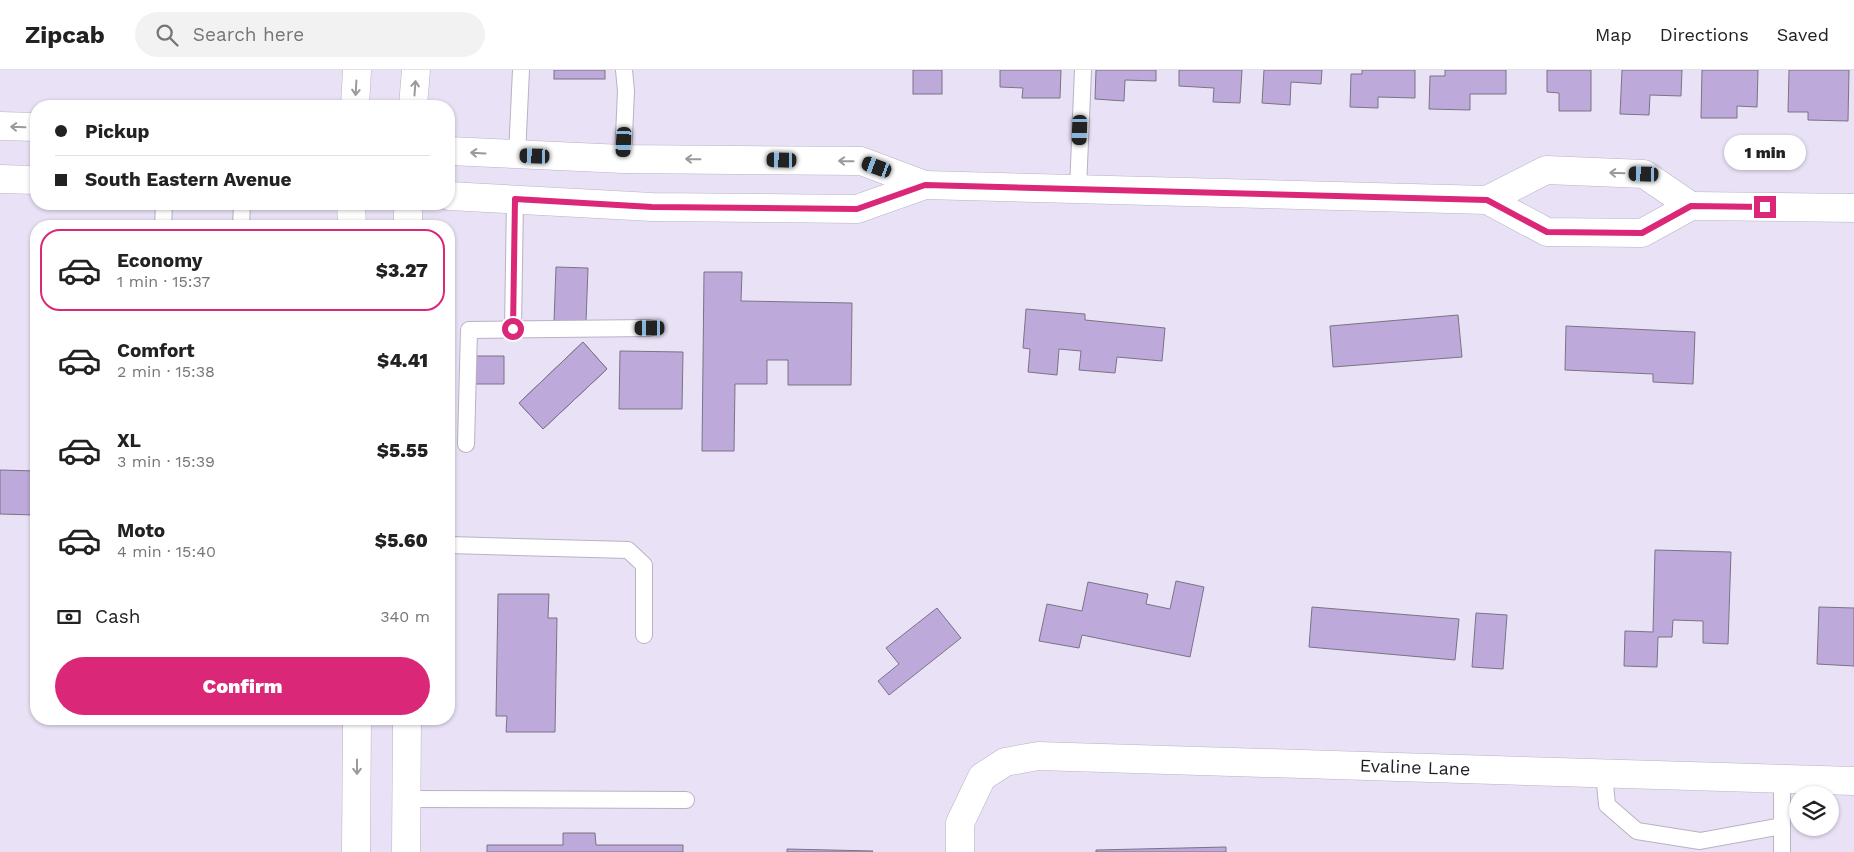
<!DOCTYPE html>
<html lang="en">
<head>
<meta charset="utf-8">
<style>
  :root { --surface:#fff; --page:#f2f2f2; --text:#222; --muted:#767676; --line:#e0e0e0; --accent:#db2777 }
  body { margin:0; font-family:"Work Sans",sans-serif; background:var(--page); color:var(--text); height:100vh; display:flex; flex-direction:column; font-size:19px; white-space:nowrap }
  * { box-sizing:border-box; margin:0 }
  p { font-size:16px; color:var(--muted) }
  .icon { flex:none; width:28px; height:28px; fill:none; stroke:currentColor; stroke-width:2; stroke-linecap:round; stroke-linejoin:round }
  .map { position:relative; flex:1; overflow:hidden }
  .details { position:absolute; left:30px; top:150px; width:425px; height:505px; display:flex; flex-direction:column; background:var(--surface); border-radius:20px; box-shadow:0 1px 4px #0004 }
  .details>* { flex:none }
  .hud { position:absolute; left:30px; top:30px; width:425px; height:110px; border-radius:20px; box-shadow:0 1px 4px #0004; display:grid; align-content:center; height:110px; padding:0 25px; background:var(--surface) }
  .tools { position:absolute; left:1789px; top:716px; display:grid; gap:10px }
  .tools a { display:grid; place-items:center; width:50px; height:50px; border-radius:50%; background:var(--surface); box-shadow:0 1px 4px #0004; font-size:25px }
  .end { position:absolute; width:22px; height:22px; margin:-11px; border:6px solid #db2777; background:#fff; box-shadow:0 0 0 2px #fff }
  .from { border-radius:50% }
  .bubble { position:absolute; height:35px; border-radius:18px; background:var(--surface); box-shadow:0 1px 4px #0004; font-size:16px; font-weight:800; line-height:35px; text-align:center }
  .car { position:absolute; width:15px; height:30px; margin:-15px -8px; border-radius:6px; box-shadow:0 0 4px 1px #0007; background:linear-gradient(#222 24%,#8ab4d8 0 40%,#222 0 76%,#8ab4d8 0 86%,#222 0) }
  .hud b { display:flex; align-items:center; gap:18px; height:48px; font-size:19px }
  .hud b+b { border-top:1px solid var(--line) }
  .hud i { width:12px; height:12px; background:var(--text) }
  ul { padding:9px 0 0; list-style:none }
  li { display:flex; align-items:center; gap:15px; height:82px; margin:0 10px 8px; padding:0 15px; border:2px solid transparent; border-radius:20px }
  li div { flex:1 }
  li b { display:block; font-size:19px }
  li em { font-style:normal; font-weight:800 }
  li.on { border-color:var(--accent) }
  li>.icon { width:45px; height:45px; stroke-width:1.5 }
  .pay { display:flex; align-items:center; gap:12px; height:55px; padding:0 25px; font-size:19px }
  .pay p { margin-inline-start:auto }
  .primary-button { display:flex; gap:10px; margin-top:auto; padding:10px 25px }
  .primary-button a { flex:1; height:58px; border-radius:30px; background:var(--accent); color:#fff; font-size:20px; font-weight:800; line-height:58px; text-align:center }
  header { display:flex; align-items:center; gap:30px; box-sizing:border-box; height:70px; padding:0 25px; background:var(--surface); border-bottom:1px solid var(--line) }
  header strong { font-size:24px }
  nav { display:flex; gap:28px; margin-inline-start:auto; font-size:18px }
  .search { width:350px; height:45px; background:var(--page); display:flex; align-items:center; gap:12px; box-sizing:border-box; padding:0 18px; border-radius:28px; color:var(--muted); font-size:19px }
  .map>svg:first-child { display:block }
  .building { fill:#bea9db; stroke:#7a7384 }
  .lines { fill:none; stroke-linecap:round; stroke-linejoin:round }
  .service-casing { stroke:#b9b1c4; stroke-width:18 }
  .minor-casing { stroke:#b9b1c4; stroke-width:29 }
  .primary-casing { stroke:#b9b1c4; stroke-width:29 }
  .service { stroke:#fff; stroke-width:16 }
  .minor { stroke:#fff; stroke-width:28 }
  .primary { stroke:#fff; stroke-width:28 }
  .oneway { stroke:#9b999c }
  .route { stroke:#db2777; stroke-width:6 }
  .labels { text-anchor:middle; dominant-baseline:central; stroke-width:5; stroke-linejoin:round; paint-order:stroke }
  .street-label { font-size:18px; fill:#201d24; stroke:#fff }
</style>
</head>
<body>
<header>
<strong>Zipcab</strong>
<div class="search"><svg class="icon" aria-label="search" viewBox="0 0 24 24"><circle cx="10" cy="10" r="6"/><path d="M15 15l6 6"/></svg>Search here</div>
<nav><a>Map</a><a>Directions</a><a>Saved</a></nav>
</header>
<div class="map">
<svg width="1854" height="782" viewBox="0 0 1854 782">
  <rect width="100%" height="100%" fill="#e9e1f5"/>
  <g class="building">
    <rect x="554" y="0" width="51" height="9"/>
    <rect x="913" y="0" width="29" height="24"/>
    <polygon points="1000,0 1061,0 1060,28 1022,28 1023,18 1000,17"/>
    <polygon points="1096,0 1156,0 1156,11 1125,10 1124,31 1095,29"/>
    <polygon points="1179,0 1242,0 1240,33 1213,32 1214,18 1179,16"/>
    <polygon points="1264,0 1322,0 1321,14 1291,12 1290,35 1262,33"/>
    <polygon points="1362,0 1415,0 1415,28 1378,27 1378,38 1350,37 1351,4 1362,4"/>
    <polygon points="1445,0 1506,0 1506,24 1470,24 1470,40 1429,39 1430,6 1445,6"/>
    <polygon points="1547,0 1591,0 1591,41 1559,41 1559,23 1547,22"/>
    <polygon points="1622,0 1682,0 1681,26 1650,25 1649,45 1620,44"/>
    <polygon points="1702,0 1758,0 1757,37 1737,36 1737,48 1701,48"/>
    <polygon points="1789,0 1849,0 1848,51 1808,50 1808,42 1788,42"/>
    <polygon points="556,197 588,198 586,252 554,252"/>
    <polygon points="704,202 742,202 741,231 852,233 851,315 788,315 788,290 767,290 767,314 735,314 734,381 702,381"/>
    <polygon points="1026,239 1085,244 1085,250 1165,258 1162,291 1117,287 1115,303 1079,300 1081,281 1059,279 1057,305 1028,302 1030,279 1023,278"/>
    <polygon points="1458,245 1462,287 1333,297 1330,256"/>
    <polygon points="1566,256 1695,262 1693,314 1653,312 1653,304 1565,300"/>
    <polygon points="583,272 607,299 543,359 519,333"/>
    <polygon points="583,272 607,299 543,359 519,333"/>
    <polygon points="620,281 683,282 682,339 619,339"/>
    <polygon points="474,286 504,286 504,314 473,314"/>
    <polygon points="0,400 36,401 36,445 0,444"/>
    <polygon points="1655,480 1731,482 1728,574 1703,573 1703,551 1673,550 1672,567 1658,567 1657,597 1624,596 1625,561 1653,562"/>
    <polygon points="1176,511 1204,517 1190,587 1082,565 1079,578 1039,571 1047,534 1082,541 1088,512 1148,524 1146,534 1170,539"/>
    <polygon points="498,524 549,524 548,548 557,548 555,662 506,662 507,646 496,646"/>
    <polygon points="1312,537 1459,549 1455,590 1309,577"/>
    <polygon points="1819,537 1854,538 1854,596 1817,594"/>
    <polygon points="937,538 961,568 889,625 878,611 899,594 886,578"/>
    <polygon points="1476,543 1507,545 1503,599 1472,597"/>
    <polygon points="563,763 595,763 596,775 683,775 683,782 487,782 487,775 563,775"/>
    <polygon points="1226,777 1226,782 1096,782 1096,780"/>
    <polygon points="787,779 873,781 872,782 787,782"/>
  </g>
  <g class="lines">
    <g class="service-casing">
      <g id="service">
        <polyline points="517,85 521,0"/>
        <polyline points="623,89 626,21 624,0"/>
        <polyline points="1078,119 1083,0"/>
        <polyline points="163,156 164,134"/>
        <polyline points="241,156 242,134"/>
        <polyline points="513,259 515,129"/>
        <polyline points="466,374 469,260 650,258"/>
        <polyline points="449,475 628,480 644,495 644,565"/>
        <polyline points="1604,703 1607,735 1637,761 1700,771 1782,756"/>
        <polyline points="407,729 686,730"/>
        <polyline points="1782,782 1782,709"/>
      </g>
    </g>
    <g class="minor-casing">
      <polyline id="minor" points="960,782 960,753 982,707 1005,692 1038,686 1854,711"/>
    </g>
    <g class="primary-casing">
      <g id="primary">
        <polyline points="355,36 357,0"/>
        <polyline points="413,36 416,0"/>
        <polyline points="0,56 36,57"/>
        <polyline points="449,81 623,89 861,91 925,115"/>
        <polyline points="0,109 36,110"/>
        <polyline points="449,126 652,137 857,139 925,115 1487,130 1546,100 1644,104 1691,136"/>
        <polyline points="1487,130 1547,162 1642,163 1691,136 1854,138"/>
        <polyline points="351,134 352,156"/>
        <polyline points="408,156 408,134"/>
        <polyline points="356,782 357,649"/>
        <polyline points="406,782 407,649"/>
      </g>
    </g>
    <use href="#service" class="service"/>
    <use href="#minor" class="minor"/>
    <use href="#primary" class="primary"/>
  </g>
  <defs><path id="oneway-shaft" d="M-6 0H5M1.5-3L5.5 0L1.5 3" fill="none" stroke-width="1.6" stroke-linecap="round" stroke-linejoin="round" transform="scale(1.25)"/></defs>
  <g class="oneway">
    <use href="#oneway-shaft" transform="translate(356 18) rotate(93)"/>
    <use href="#oneway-shaft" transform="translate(415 18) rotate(-86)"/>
    <use href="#oneway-shaft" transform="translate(18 57) rotate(-178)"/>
    <use href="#oneway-shaft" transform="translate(478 83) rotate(-177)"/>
    <use href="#oneway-shaft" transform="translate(693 89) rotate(-179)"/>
    <use href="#oneway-shaft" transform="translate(846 91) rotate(-179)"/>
    <use href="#oneway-shaft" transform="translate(1617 103) rotate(-178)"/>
    <use href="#oneway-shaft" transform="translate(357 697) rotate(90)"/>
  </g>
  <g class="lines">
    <polyline class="route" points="513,259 515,129 652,137 857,139 925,115 1487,130 1547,162 1642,163 1691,136 1765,137"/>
  </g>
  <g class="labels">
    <g class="street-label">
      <text transform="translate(1415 697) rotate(2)">Evaline Lane</text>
    </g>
  </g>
</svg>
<div class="tools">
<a><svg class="icon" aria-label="layers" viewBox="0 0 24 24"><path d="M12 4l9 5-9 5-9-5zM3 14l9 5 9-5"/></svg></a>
</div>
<i class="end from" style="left:513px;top:259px"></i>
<i class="end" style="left:1765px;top:137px"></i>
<div class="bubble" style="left:1724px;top:65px;width:82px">1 min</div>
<i class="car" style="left:1080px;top:60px;rotate:182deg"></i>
<i class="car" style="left:624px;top:72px;rotate:183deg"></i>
<i class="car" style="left:535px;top:86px;rotate:272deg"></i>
<i class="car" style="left:782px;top:90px;rotate:271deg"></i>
<i class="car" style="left:877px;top:97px;rotate:290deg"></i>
<i class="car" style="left:1644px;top:104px;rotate:272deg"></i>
<i class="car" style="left:650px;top:258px;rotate:270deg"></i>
<div class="hud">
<b><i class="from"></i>Pickup</b>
<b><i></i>South Eastern Avenue</b>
</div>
<section class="details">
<ul>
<li class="on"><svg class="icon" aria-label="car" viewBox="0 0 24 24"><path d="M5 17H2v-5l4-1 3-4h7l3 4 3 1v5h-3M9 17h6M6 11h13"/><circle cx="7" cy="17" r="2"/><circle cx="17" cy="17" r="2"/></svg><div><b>Economy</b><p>1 min · 15:37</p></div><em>$3.27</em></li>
<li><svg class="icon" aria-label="car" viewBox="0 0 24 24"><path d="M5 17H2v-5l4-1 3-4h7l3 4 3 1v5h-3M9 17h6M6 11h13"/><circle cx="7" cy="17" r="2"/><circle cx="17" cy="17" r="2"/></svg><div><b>Comfort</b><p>2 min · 15:38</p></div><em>$4.41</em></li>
<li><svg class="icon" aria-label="car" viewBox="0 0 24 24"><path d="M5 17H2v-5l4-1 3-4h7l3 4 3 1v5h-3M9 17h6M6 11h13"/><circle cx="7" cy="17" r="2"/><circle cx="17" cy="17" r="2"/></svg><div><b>XL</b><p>3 min · 15:39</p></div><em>$5.55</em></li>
<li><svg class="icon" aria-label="car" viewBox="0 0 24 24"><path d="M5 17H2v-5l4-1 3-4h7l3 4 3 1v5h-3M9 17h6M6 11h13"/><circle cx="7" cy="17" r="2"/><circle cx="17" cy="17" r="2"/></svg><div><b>Moto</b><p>4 min · 15:40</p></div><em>$5.60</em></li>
</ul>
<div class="pay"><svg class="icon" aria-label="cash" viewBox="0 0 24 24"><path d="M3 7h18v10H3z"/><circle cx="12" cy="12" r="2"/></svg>Cash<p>340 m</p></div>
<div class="primary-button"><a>Confirm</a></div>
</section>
</div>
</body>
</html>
